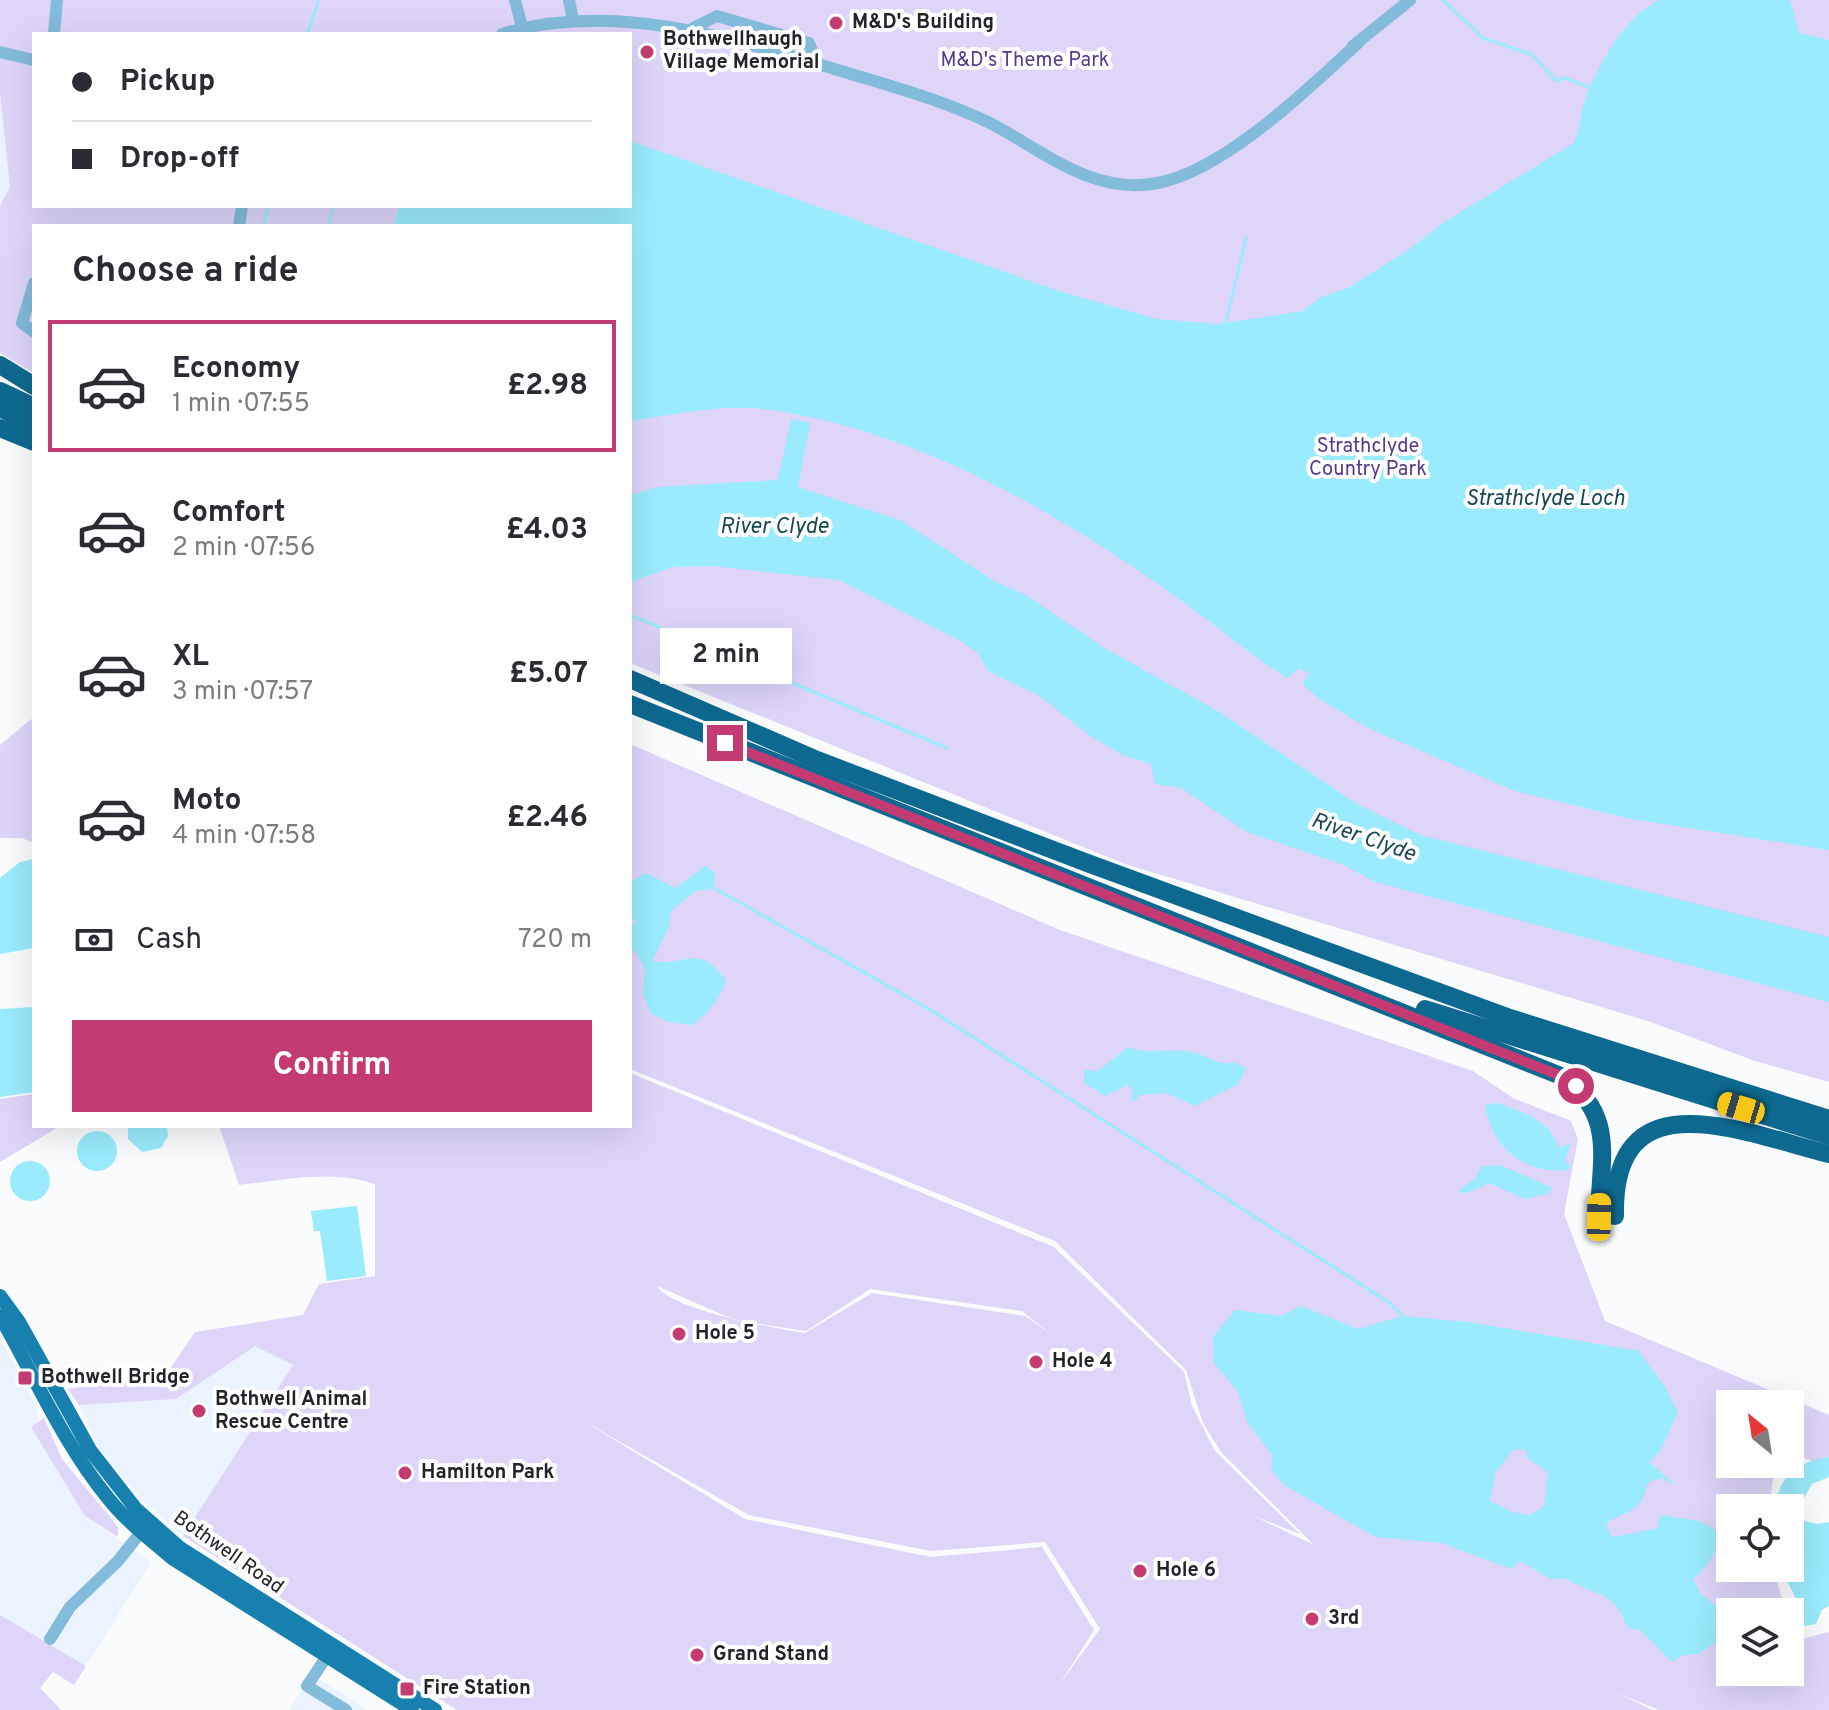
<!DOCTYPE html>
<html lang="en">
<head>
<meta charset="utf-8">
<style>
  :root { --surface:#fff; --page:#f7f7f7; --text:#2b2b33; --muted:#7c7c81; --line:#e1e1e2; --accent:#c43b74 }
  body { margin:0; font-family:Overpass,sans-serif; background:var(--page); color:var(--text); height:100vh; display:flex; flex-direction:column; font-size:30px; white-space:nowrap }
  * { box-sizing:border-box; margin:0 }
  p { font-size:26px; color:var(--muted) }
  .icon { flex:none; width:44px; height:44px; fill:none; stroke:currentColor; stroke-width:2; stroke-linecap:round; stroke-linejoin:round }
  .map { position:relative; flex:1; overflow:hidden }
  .sheet { position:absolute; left:32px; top:224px; width:600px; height:904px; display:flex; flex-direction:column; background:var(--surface); border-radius:0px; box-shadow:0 8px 32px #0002 }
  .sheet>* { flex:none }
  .hud { position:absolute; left:32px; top:32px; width:600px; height:176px; border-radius:0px; box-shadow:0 8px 32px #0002; display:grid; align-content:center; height:176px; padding:0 40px; background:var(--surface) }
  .needle { width:52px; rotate:330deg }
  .controls { position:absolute; left:1716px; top:1390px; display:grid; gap:16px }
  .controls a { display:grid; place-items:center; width:88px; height:88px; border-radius:0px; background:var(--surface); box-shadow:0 8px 32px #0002; font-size:40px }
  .end { position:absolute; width:36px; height:36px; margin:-18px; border:10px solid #c43b74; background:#fff; box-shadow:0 0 0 4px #fff }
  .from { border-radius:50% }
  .bubble { position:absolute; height:56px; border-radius:0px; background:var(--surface); box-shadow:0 8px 32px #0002; font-size:26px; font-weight:700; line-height:56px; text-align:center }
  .car { position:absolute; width:24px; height:48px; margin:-24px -12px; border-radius:10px; box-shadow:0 0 6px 2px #0007; background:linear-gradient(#f5c518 24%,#345 0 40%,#f5c518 0 76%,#345 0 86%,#f5c518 0) }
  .hud b { display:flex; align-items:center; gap:28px; height:76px; font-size:30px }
  .hud b+b { border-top:2px solid var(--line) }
  .hud i { width:20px; height:20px; background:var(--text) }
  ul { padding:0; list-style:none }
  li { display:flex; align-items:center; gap:24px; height:132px; margin:0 16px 12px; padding:0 24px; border:4px solid transparent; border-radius:0px }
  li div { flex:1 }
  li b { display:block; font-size:30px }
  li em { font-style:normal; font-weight:700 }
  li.current { border-color:var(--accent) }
  li>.icon { width:72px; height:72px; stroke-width:1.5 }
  h2 { padding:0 40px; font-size:36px; line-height:96px }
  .pay { display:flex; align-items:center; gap:20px; height:88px; padding:0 40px; font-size:30px }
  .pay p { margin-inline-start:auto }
  .button { display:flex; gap:16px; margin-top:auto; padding:16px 40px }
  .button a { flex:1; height:92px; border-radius:0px; background:var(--accent); color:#fff; font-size:32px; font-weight:700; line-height:92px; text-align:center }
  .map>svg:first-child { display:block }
  .built { fill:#eaf3ff }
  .green { fill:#ded5f9; fill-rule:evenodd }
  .water { fill:#99ebfd; fill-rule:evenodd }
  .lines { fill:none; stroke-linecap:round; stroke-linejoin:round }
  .stream { stroke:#99ebfd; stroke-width:3 }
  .minor { stroke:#83bbda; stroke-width:12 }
  .major { stroke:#1880ae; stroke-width:14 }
  .highway { stroke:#0e6990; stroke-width:18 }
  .route { stroke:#c43b74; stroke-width:10 }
  .poi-dot { fill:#c43b74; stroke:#fff; stroke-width:3 }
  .labels { text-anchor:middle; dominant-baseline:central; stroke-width:8; stroke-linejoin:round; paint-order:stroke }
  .poi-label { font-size:20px; font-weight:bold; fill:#212429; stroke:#fff; text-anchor:start }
  .park-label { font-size:20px; fill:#56398d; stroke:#fff }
  .street-label { font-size:20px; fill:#212429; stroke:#fff }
  .water-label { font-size:22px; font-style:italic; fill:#184852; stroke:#fff }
</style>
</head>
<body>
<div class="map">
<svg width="1829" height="1710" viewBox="0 0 1829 1710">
  <rect width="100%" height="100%" fill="#f9fbfd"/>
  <g class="built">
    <polygon points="0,94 10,188 0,206"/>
    <polygon points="0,1338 36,1406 39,1419 32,1428 85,1516 151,1562 86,1666 0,1615"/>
    <polygon points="255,1345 293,1365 183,1536 143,1501 100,1449 79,1405 176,1399"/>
    <polygon points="311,1674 368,1710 289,1710"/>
  </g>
  <g class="green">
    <path d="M0 0H1829V1082L1755 1061 1651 1022 1125 864 630 663V226H34V373L0 353V206L10 187 0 94ZM34 34H630V206H34Z"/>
    <polygon points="34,717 34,843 22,838 0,838 0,745"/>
    <path d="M630 744 1060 930 1473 1071 1513 1098 1571 1121 1578 1139 1564 1214 1605 1321 1829 1415V1467L1790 1453V1404H1730V1464H1775L1769 1508H1730V1568H1773L1786 1612H1730V1672H1790V1622L1798 1640 1829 1632V1710H1659L1614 1692 1653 1710H457L183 1536 293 1365 255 1346 176 1399 79 1405 68 1389 166 1375 195 1332 303 1315 319 1284 375 1276V1184C332 1169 283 1180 239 1185L219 1126H630V1073L1054 1247 1184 1372 1192 1406 1215 1451 1300 1534 1251 1515 1314 1545 1221 1452 1203 1423 1186 1370 1055 1241 630 1069ZM657 1286 735 1320 806 1331 870 1289 1022 1311 1051 1334 1025 1316 872 1293 805 1333C773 1328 671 1310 657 1286ZM580 1419 749 1515 931 1551 1045 1542 1100 1629 1059 1685 1094 1630 1042 1547 931 1557 745 1519Z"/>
    <polygon points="34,1094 34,1126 60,1126 0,1162 0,1099"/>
    <polygon points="44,1418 62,1459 118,1527 118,1537 85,1516 31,1427"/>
    <polygon points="0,1615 86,1666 74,1685 53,1672 40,1688 61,1710 0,1710"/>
  </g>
  <g class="water">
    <path d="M1659 0H1790L1799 33 1829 40V850L1631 819 1515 791 1372 730 1322 701 1302 684 1309 674 1300 668 1287 678C1249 654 1216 625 1179 599 1058 512 913 428 763 409 719 404 673 415 630 421V226H394L399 206H630V141L1062 292 1157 319 1218 324 1303 311 1321 297 1348 288 1407 251 1446 221 1574 143C1580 130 1580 114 1585 100 1599 64 1623 18 1659 0Z"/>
    <polygon points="791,419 810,423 798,487 900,520 996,582 1024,594 1106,649 1221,713 1357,804 1420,835 1829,937 1829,1002 1375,882 1344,865 1247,832 1181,788 1155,784 1151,764 1122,755 1089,735 1038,695 989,672 977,652 959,640 839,580 713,566 673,567 630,582 630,495 658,487 778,480"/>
    <polygon points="34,859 34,948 0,954 0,878 20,862"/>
    <path d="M705 866 715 872 714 888 696 891 671 911 669 927 652 961C685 967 699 942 726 980 721 998 708 1013 693 1025L669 1022 651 1014 643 994 645 969 635 951H630V928L636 922 630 916V882L646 873 675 888Z"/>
    <polygon points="34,1007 34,1092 0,1097 0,1009"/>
    <path d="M1128 1047C1151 1057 1175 1045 1199 1054 1212 1059 1220 1066 1235 1062L1246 1068 1238 1084 1195 1106 1166 1093 1140 1095 1135 1101 1130 1100 1133 1090 1128 1085 1105 1096 1084 1083V1070L1098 1071Z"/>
    <path d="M1498 1103 1531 1116 1548 1128 1560 1148 1571 1143 1565 1160 1570 1166 1569 1170C1525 1175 1492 1148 1485 1105Z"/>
    <polygon points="128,1126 167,1126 168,1136 161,1148 142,1152 128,1139"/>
    <circle cx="97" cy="1151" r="20"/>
    <circle cx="30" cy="1181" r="20"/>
    <polygon points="1500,1165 1553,1188 1549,1193 1525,1199 1489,1183 1467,1193 1458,1192 1476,1177 1481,1167"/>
    <polygon points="357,1206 366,1276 327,1281 320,1231 314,1231 311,1211"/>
    <path d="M1301 1306 1358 1329 1403 1316 1468 1322 1639 1351 1665 1387 1678 1413 1660 1451 1649 1462 1676 1485 1661 1478 1649 1482C1644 1490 1644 1501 1636 1507 1630 1513 1617 1515 1606 1524L1612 1537 1659 1528 1658 1521 1662 1515C1685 1521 1696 1515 1718 1532 1719 1553 1707 1566 1693 1580L1701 1594 1714 1604 1727 1603 1722 1639 1698 1654 1684 1655 1672 1662 1639 1629H1629C1624 1622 1622 1613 1617 1607 1604 1591 1583 1591 1568 1579H1550L1521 1561 1511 1569 1442 1543 1375 1537 1284 1485 1271 1469 1272 1455 1247 1422 1238 1392 1214 1363 1213 1337 1235 1310 1281 1316ZM1514 1449 1526 1451 1527 1458 1548 1472 1544 1506 1530 1515 1513 1512 1490 1501 1495 1473Z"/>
    <path d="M1829 1457V1477L1812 1484 1798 1509 1801 1520 1817 1524 1829 1522V1606L1822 1610 1816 1624 1803 1626 1798 1618 1797 1601 1783 1572V1568H1790V1508H1775C1778 1476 1799 1461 1829 1457Z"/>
  </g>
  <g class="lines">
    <g class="stream">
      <polyline points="1443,0 1483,38 1533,55 1556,81 1565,78 1591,88"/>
      <polyline points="307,34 319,0"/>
      <polyline points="263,226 269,206"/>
      <polyline points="328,226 333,206"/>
      <polyline points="1226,322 1246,238"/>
      <polyline points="630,615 947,748"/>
      <polyline points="714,888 929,1009 1390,1303 1403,1316"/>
    </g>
    <g class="minor">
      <polyline points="515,0 522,27"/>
      <polyline points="569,0 573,20"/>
      <polyline points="693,28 717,16 809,43 817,64"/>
      <polyline points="54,34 57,0"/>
      <path d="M502 34C612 0 731 38 838 70 890 86 943 100 992 124 1045 152 1094 196 1158 183 1225 170 1309 88 1359 42"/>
      <polyline points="1353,46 1410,0"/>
      <polyline points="0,52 34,60"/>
      <polyline points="239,226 242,206"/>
      <polyline points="34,283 22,323 34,332"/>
      <polyline points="50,1639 70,1607 118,1561 141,1532"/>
      <polyline points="327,1656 307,1686 346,1710"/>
    </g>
    <g class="major">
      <polyline points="0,1296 19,1322 90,1450 136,1509 180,1548 435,1710"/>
      <path d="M0 1316C35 1377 63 1443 108 1498 126 1521 150 1539 172 1558L412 1710"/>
    </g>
    <g class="highway">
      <polyline points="0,365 34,386"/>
      <polyline points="0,391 34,407"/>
      <polyline points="0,408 34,425"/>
      <polyline points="0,428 34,442"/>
      <polyline points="630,679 817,760 1090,864 1507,1017 1829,1119"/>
      <path d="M630 704 1561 1076C1617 1114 1600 1159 1599 1217"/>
      <polyline points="1425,1009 1829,1136"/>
      <path d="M1615 1216C1612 1074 1744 1133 1829 1154"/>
    </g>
  </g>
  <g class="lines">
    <polyline class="route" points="725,743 1561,1076 1576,1086"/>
  </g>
  <g class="poi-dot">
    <circle cx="836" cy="23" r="8"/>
    <circle cx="647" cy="52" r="8"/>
    <circle cx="679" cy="1334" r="8"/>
    <circle cx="1036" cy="1362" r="8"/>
    <rect x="17" y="1370" width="16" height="16" rx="4"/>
    <circle cx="199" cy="1411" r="8"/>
    <circle cx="405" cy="1473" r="8"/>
    <circle cx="1140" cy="1571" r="8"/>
    <circle cx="1312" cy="1619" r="8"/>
    <circle cx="697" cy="1655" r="8"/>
    <rect x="399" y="1681" width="16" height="16" rx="4"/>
  </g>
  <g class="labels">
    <g class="poi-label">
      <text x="852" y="23">M&amp;D's Building</text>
      <text x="663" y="40">Bothwellhaugh<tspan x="663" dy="23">Village Memorial</tspan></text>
      <text x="695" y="1334">Hole 5</text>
      <text x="1052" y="1362">Hole 4</text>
      <text x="41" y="1378">Bothwell Bridge</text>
      <text x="215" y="1400">Bothwell Animal<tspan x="215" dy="23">Rescue Centre</tspan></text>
      <text x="421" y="1473">Hamilton Park</text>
      <text x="1156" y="1571">Hole 6</text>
      <text x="1328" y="1619">3rd</text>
      <text x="713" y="1655">Grand Stand</text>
      <text x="423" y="1689">Fire Station</text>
    </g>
    <g class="park-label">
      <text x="1025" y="61">M&amp;D's Theme Park</text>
      <text x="1368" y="447">Strathclyde<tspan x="1368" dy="23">Country Park</tspan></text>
    </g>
    <g class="street-label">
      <text transform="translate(228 1553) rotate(35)">Bothwell Road</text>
    </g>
    <g class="water-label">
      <text x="1545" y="499">Strathclyde Loch</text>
      <text x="774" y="527">River Clyde</text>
      <text transform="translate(1363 838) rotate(19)">River Clyde</text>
    </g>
  </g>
</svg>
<div class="controls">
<a><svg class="needle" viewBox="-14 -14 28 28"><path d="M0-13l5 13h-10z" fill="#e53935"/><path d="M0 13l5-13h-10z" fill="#7c7c81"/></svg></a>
<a><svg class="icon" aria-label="locate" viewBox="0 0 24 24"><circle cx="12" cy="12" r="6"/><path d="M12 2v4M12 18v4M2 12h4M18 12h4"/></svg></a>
<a><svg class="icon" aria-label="layers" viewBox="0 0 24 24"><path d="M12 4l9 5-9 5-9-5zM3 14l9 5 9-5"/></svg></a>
</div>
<i class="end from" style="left:1576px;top:1086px"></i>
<i class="end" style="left:725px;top:743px"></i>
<div class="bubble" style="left:660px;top:628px;width:132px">2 min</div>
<i class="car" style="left:1741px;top:1108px;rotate:287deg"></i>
<i class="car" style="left:1599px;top:1217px;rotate:1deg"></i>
<div class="hud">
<b><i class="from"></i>Pickup</b>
<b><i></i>Drop-off</b>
</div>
<section class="sheet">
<h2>Choose a ride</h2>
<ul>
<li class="current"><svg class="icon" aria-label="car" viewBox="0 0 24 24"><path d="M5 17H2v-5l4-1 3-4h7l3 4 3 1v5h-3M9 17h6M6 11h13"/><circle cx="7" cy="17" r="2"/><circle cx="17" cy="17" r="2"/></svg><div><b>Economy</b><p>1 min · 07:55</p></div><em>£2.98</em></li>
<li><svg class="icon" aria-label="car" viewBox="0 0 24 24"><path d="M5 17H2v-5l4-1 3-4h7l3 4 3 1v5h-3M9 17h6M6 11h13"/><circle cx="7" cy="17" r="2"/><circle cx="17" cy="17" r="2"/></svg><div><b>Comfort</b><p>2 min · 07:56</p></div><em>£4.03</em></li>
<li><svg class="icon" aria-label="car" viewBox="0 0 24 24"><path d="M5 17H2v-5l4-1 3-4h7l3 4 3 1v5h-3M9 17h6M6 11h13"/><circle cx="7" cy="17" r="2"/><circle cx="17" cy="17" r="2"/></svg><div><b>XL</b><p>3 min · 07:57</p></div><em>£5.07</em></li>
<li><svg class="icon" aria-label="car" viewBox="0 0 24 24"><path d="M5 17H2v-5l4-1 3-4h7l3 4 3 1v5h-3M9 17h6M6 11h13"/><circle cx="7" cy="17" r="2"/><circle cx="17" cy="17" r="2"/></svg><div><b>Moto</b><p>4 min · 07:58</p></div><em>£2.46</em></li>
</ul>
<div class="pay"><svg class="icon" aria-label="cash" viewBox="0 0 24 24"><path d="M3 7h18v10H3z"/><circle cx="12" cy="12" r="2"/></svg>Cash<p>720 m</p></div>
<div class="button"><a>Confirm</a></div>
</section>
</div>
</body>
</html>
